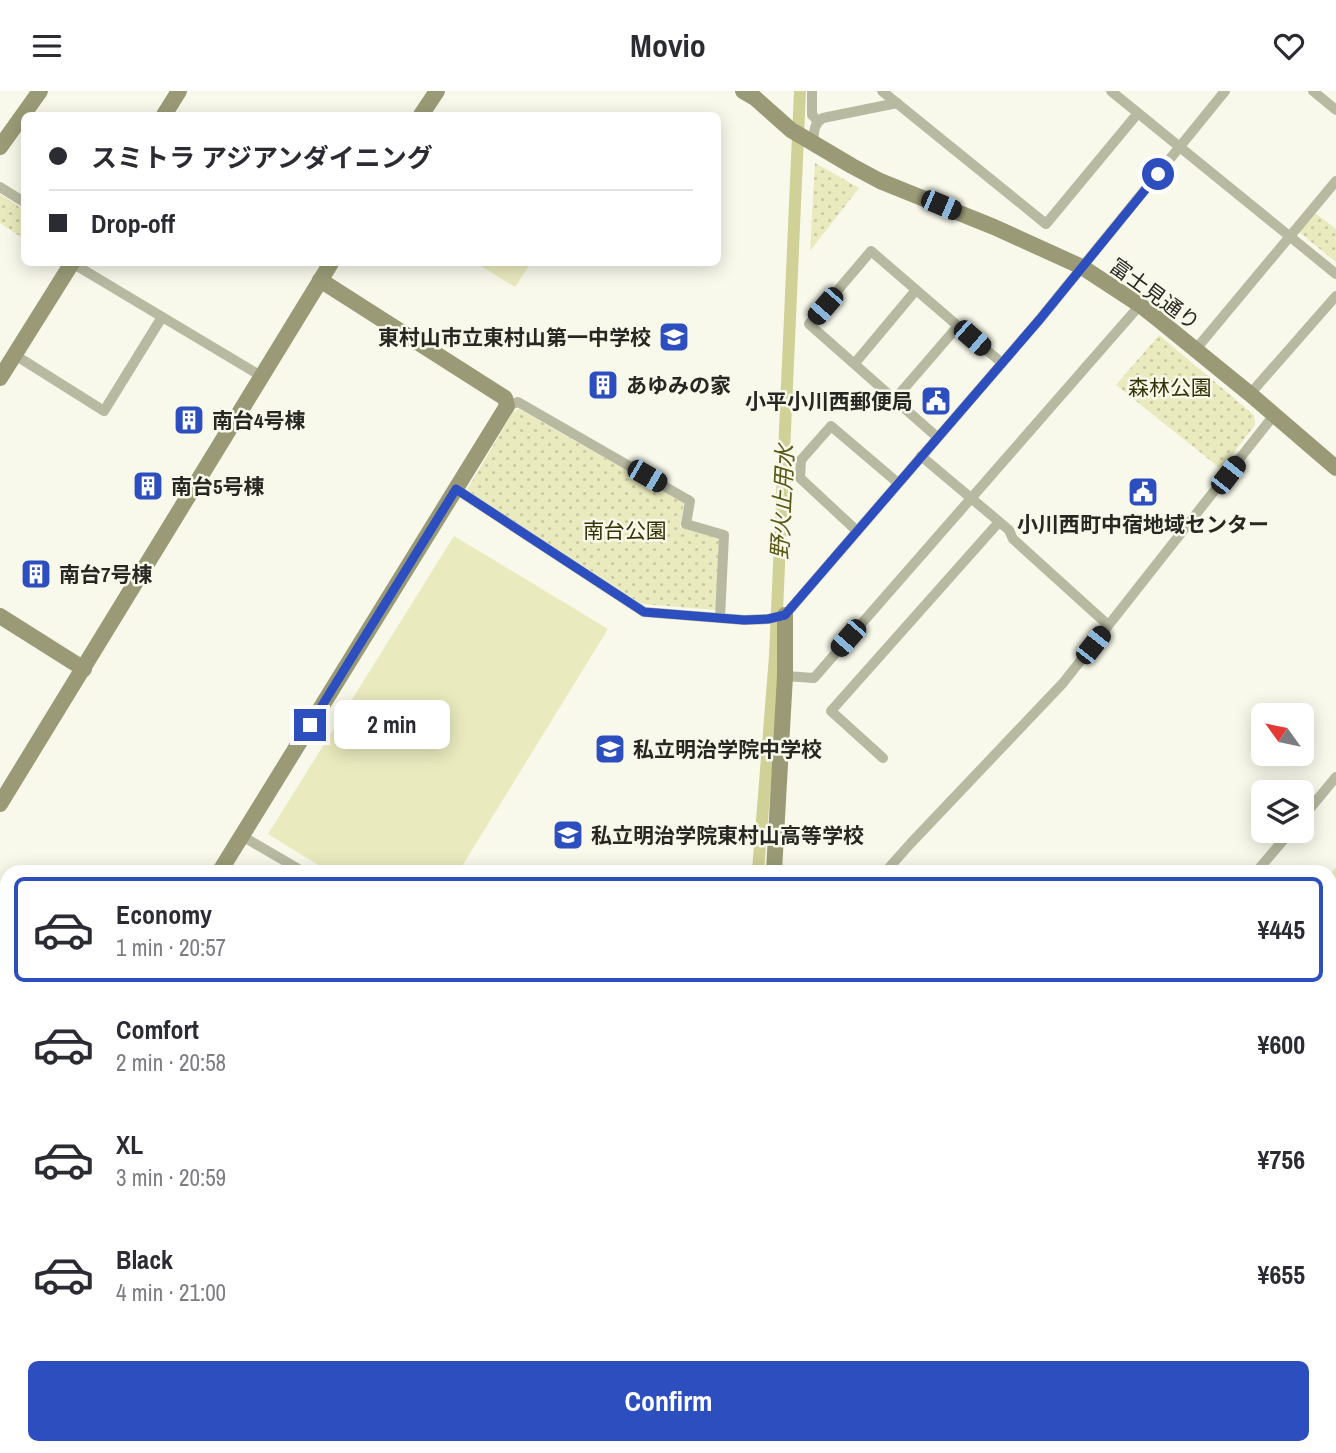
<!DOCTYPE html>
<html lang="en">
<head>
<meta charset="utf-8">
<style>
  :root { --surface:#fff; --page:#f7f7f7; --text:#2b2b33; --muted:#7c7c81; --line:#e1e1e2; --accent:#2c4ebe }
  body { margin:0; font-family:"Archivo Narrow","Noto Sans JP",sans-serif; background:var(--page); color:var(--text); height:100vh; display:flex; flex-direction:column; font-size:26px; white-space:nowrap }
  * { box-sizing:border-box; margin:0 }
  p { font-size:23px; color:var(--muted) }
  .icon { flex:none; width:38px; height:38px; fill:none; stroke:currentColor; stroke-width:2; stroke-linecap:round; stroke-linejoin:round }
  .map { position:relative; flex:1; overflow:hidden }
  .sheet { position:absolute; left:0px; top:774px; width:1337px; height:590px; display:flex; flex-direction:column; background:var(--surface); border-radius:21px 21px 0 0; box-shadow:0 4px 18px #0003 }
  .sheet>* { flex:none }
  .top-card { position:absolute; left:21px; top:21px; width:700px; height:154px; border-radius:10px; box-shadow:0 4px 18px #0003; display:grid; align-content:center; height:154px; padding:0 28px; background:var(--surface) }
  .needle { width:46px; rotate:303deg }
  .fabs { position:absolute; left:1251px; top:612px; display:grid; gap:14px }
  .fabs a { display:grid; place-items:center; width:63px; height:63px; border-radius:10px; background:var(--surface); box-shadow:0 4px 18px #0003; font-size:35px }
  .end { position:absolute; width:32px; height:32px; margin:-16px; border:9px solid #2c4ebe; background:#fff; box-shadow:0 0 0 4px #fff }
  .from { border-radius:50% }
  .bubble { position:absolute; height:49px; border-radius:10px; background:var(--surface); box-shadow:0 4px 18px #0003; font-size:23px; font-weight:700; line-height:49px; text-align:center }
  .car { position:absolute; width:21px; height:42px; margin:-21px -10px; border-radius:9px; box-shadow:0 0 5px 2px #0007; background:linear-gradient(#222 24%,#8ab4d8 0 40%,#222 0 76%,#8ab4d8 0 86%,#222 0) }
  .top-card b { display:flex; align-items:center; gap:24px; height:66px; font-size:26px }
  .top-card b+b { border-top:2px solid var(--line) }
  .top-card i { width:18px; height:18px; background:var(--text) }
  ul { padding:12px 0 0; list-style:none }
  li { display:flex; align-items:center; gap:21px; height:105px; margin:0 14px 10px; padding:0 14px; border:4px solid transparent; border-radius:10px }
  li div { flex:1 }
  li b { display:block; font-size:26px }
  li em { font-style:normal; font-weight:700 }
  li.on { border-color:var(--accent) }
  li>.icon { width:63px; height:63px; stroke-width:1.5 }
  .cta { display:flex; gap:14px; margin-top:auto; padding:14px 28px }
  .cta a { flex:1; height:80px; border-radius:10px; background:var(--accent); color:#fff; font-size:28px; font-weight:700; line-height:80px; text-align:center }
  header { display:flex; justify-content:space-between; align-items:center; height:91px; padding:0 28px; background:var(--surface); font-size:32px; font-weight:700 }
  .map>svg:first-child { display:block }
  .park { fill:url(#park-dots) }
  .pitch { fill:#e9eabe }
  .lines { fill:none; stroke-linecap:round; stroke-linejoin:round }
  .canal { stroke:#cfd197; stroke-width:12 }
  .street { stroke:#b8b9a1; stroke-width:10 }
  .secondary { stroke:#9a9b76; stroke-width:16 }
  .route { stroke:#2c4ebe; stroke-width:9 }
  .labels { text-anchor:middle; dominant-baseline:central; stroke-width:5; stroke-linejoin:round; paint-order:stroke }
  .street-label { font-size:21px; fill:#282823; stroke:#f8f9eb }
  .poi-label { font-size:21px; font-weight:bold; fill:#282823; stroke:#f8f9eb; text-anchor:start }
  .park-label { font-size:21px; fill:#333305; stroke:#f8f9eb }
  .water-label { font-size:23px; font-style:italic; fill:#585817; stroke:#f8f9eb }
</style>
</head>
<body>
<header><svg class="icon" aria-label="menu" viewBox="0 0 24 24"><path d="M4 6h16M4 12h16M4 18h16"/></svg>Movio<svg class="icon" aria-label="heart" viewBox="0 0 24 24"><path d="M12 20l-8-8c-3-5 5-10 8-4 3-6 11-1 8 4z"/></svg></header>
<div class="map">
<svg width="1336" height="1362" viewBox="0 0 1336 1362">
  <defs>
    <pattern id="park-dots" width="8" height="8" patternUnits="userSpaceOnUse" patternTransform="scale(1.75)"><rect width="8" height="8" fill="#e9eabe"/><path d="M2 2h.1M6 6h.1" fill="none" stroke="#c8c9a3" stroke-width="1.8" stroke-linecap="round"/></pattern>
  </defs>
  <rect width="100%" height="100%" fill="#f8f9eb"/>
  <g class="park">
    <polygon points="815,72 859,97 810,160"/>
    <polygon points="0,103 24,119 24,148 0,132"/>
    <polygon points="1315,122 1336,138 1336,171 1299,141"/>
    <polygon points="1159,244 1254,324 1255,334 1221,378 1116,294"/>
    <polygon points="519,318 684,412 680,436 719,446 716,519 642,513 467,399 513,321"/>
    <polygon points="1336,776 1336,882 1330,877 1330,783"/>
  </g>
  <g class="pitch">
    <polygon points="476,172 531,172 515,196"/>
    <polygon points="454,445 608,538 459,780 328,780 268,743"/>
  </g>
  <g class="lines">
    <g class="canal">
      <polyline points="758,780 775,565 800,0"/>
      <polyline points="714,1362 715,1356"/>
    </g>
    <g class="street">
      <polyline points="812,0 812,24 818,30"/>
      <polyline points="882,0 1046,133 1138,22"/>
      <polyline points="1111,0 1336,183"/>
      <polyline points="1313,0 1336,19"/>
      <path d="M813 53C814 43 813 32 823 27L897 12"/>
      <polyline points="0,96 24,111"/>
      <polyline points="72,172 261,285"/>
      <polyline points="958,235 1002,272"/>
      <polyline points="1196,258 1336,90"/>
      <polyline points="15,264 104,320 162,226"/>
      <polyline points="855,272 916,199"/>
      <polyline points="1250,303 1336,205"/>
      <polyline points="895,308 958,235 871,160 809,233 937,346"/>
      <polyline points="507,315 518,311 690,410 686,433 724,444 720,527"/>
      <polyline points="921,365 1009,439 1013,448 1108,534"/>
      <polyline points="456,398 644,521 744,529 768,528 785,524 1040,228 1225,0"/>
      <polyline points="857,440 800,387 801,369 831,335 898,392"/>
      <polyline points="785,585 814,587 1140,214"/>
      <polyline points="883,667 831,620 999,431"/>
      <polyline points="1302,727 1336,686"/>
      <polyline points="242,745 302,780"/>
      <polyline points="886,780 911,752 1063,592 1274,324"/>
      <polyline points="1257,780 1291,740"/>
      <polyline points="0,977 7,966"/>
      <polyline points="1330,1175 1336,1167"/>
      <polyline points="368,1356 380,1362"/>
      <polyline points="1067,1356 1075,1362"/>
      <polyline points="1156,1356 1164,1362"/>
      <polyline points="146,1362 149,1356"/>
      <polyline points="486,1362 489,1356"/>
      <polyline points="876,1362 876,1356"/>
    </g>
    <g class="secondary">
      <polyline points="743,0 755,7 791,39 852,75 880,90 994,136 1082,176 1140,214 1159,229 1250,303 1336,377"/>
      <polyline points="164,24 179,0"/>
      <polyline points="421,24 437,0"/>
      <polyline points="0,56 40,0"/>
      <polyline points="0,287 72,172"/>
      <polyline points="0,525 84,578"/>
      <polyline points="0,713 331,172"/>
      <polyline points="220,780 507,315 505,307 320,189"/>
      <polyline points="774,780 785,585 785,524"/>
      <polyline points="0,841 7,845"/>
      <polyline points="1330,962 1336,954"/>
      <polyline points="947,1356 955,1362"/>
      <polyline points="729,1362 729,1356"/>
      <polyline points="1021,1362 1025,1356"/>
    </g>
  </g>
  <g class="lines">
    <polyline class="route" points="310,634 456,398 644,521 744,529 768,528 785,524 1040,228 1158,83"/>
  </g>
  <defs>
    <g id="school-square" transform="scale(1.575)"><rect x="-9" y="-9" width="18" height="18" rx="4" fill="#2c4ebe" stroke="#f8f9eb"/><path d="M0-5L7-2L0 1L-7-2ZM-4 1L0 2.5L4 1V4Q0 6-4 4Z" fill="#fff"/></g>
    <g id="building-square" transform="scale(1.575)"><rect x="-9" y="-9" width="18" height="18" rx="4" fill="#2c4ebe" stroke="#f8f9eb"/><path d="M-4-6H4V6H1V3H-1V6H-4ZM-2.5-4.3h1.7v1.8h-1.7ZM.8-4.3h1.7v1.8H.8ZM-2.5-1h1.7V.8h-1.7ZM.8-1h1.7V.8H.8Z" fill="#fff"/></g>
    <g id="civic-square" transform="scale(1.575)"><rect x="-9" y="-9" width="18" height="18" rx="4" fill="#2c4ebe" stroke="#f8f9eb"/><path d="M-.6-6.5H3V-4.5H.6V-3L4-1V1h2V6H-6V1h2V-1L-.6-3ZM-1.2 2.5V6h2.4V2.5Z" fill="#fff"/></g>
  </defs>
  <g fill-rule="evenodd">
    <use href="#school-square" x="674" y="246"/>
    <use href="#building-square" x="603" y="294"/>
    <use href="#civic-square" x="936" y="310"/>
    <use href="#building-square" x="189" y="329"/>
    <use href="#building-square" x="148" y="395"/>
    <use href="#civic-square" x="1143" y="401"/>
    <use href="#building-square" x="36" y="483"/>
    <use href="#school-square" x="610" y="658"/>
    <use href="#school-square" x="568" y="744"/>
  </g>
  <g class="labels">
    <g class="street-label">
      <text transform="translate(1155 203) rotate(36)">富士見通り</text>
    </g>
    <g class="poi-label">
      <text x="651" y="246" text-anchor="end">東村山市立東村山第一中学校</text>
      <text x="626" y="294">あゆみの家</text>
      <text x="913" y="310" text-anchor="end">小平小川西郵便局</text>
      <text x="212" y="329">南台4号棟</text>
      <text x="171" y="395">南台5号棟</text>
      <text x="1143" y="433" text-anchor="middle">小川西町中宿地域センター</text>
      <text x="59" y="483">南台7号棟</text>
      <text x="633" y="658">私立明治学院中学校</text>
      <text x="591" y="744">私立明治学院東村山高等学校</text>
    </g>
    <g class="park-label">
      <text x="1170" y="296">森林公園</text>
      <text x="625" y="439">南台公園</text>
    </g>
    <g class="water-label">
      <text transform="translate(782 411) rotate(-87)">野火止用水</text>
    </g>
  </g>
</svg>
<div class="fabs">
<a><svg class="needle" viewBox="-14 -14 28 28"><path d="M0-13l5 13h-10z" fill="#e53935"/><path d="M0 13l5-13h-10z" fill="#7c7c81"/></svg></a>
<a><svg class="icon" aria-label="layers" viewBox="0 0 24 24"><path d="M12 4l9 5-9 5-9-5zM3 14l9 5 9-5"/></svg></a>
</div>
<i class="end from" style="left:1158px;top:83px"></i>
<i class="end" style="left:310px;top:634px"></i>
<div class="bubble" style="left:334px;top:609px;width:116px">2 min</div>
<i class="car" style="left:941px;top:114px;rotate:113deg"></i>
<i class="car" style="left:825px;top:215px;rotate:221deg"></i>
<i class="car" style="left:972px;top:247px;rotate:131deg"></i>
<i class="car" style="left:1228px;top:384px;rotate:38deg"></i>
<i class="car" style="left:647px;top:385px;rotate:120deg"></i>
<i class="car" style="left:848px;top:547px;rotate:221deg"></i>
<i class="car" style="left:1093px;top:554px;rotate:38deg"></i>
<div class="top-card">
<b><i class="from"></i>スミトラ アジアンダイニング</b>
<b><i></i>Drop-off</b>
</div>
<section class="sheet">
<ul>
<li class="on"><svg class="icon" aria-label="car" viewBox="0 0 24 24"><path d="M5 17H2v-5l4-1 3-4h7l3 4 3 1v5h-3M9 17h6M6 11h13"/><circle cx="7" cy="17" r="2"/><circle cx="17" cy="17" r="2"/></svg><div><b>Economy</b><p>1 min · 20:57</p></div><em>¥445</em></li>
<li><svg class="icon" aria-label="car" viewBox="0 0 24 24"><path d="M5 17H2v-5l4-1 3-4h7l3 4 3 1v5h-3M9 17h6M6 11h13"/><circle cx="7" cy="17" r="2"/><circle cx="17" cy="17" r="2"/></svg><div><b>Comfort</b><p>2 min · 20:58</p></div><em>¥600</em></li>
<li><svg class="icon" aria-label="car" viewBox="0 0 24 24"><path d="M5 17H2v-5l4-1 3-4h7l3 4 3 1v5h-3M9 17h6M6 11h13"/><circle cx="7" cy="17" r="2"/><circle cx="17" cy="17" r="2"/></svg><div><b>XL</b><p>3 min · 20:59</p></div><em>¥756</em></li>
<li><svg class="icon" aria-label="car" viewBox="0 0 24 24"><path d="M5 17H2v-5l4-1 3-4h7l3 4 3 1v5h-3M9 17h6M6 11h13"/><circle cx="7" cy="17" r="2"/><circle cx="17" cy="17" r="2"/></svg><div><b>Black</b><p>4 min · 21:00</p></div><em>¥655</em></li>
</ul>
<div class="cta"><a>Confirm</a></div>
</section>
</div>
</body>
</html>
